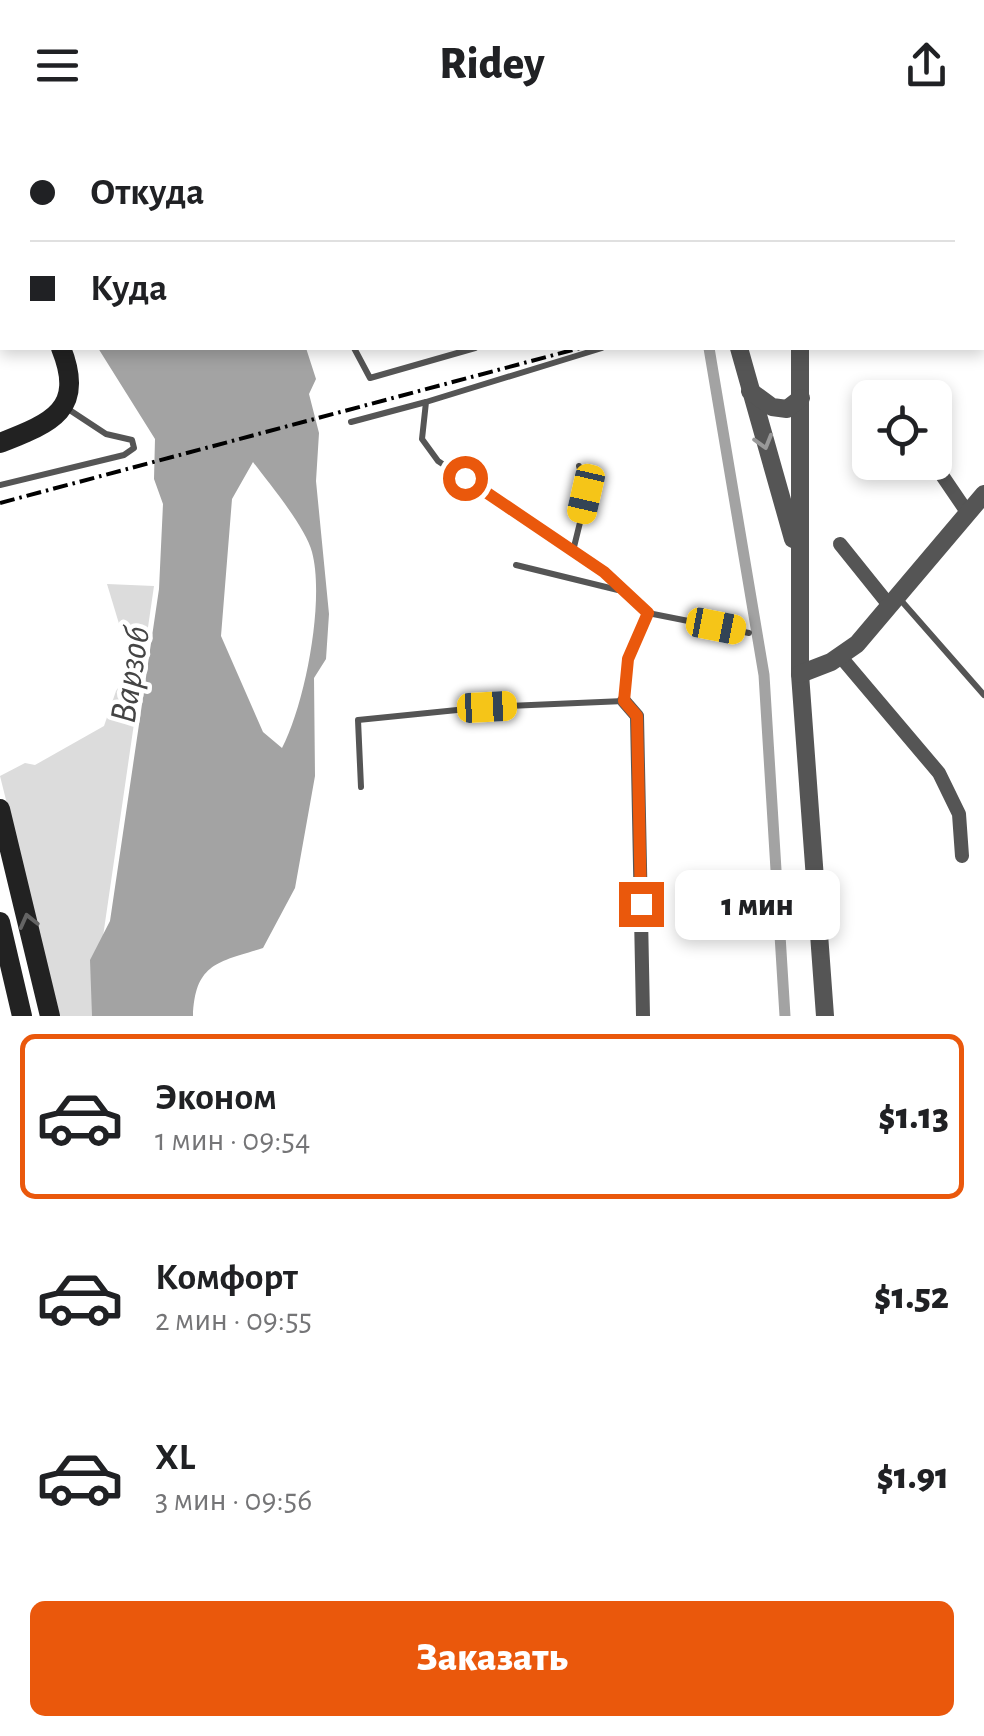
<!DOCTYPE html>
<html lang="ru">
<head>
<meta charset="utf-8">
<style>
  :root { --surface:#fff; --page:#f6f6f6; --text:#202124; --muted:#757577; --line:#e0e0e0; --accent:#ea580c }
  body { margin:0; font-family:"Alegreya Sans",sans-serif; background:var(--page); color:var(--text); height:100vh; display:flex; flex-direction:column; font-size:38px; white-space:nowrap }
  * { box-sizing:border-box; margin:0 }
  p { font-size:32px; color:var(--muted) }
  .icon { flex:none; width:55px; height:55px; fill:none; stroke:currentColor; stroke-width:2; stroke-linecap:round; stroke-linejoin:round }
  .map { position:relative; height:886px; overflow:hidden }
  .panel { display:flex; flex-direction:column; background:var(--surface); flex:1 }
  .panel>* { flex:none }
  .banner { position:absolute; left:0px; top:0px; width:985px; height:220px; box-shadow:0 5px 15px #0003; display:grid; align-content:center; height:220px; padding:0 30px; background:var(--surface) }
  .controls { position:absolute; left:852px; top:250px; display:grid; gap:20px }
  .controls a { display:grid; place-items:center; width:100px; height:100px; border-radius:15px; background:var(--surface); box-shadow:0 5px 15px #0003; font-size:50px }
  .end { position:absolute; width:45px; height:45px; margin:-22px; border:12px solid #ea580c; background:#fff; box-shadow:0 0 0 5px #fff }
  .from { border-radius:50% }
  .bubble { position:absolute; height:70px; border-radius:15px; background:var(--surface); box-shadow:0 5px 15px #0003; font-size:32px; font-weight:800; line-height:70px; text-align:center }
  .car { position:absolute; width:30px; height:60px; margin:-30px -15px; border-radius:12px; box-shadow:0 0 8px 2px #0007; background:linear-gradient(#f5c518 24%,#345 0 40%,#f5c518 0 76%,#345 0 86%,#f5c518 0) }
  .banner b { display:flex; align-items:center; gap:35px; height:95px; font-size:38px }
  .banner b+b { border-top:2px solid var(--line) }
  .banner i { width:25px; height:25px; background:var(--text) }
  ul { padding:18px 0 0; list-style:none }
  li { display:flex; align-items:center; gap:30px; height:165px; margin:0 20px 15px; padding:0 10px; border:5px solid transparent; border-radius:15px }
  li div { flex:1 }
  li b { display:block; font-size:38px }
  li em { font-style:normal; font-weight:800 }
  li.on { border-color:var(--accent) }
  li>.icon { width:90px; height:90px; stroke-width:1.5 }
  .primary-button { display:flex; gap:20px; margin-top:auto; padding:20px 30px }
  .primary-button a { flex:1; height:115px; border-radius:15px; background:var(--accent); color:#fff; font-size:40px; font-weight:800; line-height:115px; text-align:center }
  header { display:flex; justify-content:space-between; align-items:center; height:130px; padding:0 30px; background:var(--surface); font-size:45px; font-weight:800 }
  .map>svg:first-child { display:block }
  .green { fill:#dcdcdc }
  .water { fill:#a3a3a3; fill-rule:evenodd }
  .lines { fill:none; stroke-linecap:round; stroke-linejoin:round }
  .canal { stroke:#a3a3a3; stroke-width:11 }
  .service { stroke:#555; stroke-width:6 }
  .minor { stroke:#555; stroke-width:14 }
  .tertiary { stroke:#555; stroke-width:18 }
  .secondary { stroke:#222; stroke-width:20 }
  .rail { stroke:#000; stroke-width:4; stroke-dasharray:15 5 2.5 5; stroke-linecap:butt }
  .oneway { stroke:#999 }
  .oneway2 { stroke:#646464 }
  .route { stroke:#ea580c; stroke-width:12 }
  .labels { text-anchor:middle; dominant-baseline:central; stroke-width:9; stroke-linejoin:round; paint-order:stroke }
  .water-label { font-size:38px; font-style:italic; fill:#444; stroke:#fff }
</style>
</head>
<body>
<header><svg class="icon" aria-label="menu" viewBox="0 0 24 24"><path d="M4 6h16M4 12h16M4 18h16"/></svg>Ridey<svg class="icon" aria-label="share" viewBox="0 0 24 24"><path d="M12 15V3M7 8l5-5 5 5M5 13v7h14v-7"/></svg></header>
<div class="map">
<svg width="984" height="886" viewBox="0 0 984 886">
  <rect width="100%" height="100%" fill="#fff"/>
  <polygon class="green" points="107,454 154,456 98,841 100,886 60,886 0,646 25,633 35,635 104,596 116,561 138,527 120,497"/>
  <g class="water">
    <polygon points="0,0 177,0 179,2 2,2 2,67"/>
    <path d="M98 218H306L316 249 309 264 319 303 316 351 329 484 326 529 314 548 315 646 295 758 263 818C218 832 195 833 193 886H92L90 830 110 791 159 459 163 374 154 349 155 309ZM253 332C269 353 306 398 312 422 325 471 305 574 282 618L263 602 221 506 232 369Z"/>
  </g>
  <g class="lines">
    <g class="canal">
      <polyline points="639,0 640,2"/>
      <polyline points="709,218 764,545 785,886"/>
    </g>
    <g class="service">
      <polyline points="371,0 372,2"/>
      <polyline points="611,0 612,2"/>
      <polyline points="978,0 978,2"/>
      <polyline points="517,2 517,0"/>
      <polyline points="789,2 793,0"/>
      <polyline points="982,16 984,21"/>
      <polyline points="354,218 370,248 475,218"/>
      <polyline points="351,292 426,272"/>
      <polyline points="0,355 124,325 134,318 132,310 106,304 65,277"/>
      <polyline points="573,421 587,364 579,336"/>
      <polyline points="516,435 618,460"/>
      <polyline points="898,467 984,565"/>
      <polyline points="648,483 749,503"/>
      <polyline points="361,657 358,590 487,577 624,571 628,529 648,483 605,442 438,331 422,309 426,272 602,218"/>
    </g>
    <g class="minor">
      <polyline points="982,192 984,191"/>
      <polyline points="933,332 967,382"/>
      <polyline points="840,414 889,475"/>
      <polyline points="840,526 939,643 959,684 962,726"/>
      <polyline points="624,571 637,586 643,886"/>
    </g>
    <g class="tertiary">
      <polyline points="221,0 222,2"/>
      <polyline points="672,0 673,2"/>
      <polyline points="728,0 729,2"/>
      <polyline points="276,2 277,0"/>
      <polyline points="308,2 316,0"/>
      <polyline points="982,34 984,33"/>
      <polyline points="739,218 793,409"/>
      <polyline points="800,218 800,544 825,886"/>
      <polyline points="750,261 772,277 787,279 801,268"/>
      <polyline points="800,544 831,532 857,514 984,364"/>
    </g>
    <g class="secondary">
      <polyline points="0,112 2,116"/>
      <path d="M0 313C51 293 86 280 61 218"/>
      <polyline points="0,679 50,886"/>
      <polyline points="0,792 22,886"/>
    </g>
    <g class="rail">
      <polyline points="982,86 984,85"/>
      <polyline points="0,373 580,218"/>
    </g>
  </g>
  <defs><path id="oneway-chevron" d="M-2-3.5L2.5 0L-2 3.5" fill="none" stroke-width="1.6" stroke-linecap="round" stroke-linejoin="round" transform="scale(2.5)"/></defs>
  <use class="oneway" href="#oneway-chevron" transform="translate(764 312) rotate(74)"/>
  <use class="oneway2" href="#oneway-chevron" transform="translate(28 791) rotate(-104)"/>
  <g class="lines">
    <polyline class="route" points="465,348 604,442 648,483 628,529 624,571 637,586 641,774"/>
  </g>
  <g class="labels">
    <g class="water-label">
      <text transform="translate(131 545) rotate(-81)">Варзоб</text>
    </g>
  </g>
</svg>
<div class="controls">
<a><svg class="icon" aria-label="locate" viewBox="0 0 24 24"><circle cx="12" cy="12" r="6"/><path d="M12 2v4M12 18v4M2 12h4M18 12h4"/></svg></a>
</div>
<i class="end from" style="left:465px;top:348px"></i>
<i class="end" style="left:641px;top:774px"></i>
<div class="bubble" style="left:675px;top:740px;width:165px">1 мин</div>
<i class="car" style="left:586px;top:364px;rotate:193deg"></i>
<i class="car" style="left:716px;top:496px;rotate:101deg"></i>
<i class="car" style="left:487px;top:577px;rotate:87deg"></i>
<div class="banner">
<b><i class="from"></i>Откуда</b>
<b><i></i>Куда</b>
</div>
</div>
<section class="panel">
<ul>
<li class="on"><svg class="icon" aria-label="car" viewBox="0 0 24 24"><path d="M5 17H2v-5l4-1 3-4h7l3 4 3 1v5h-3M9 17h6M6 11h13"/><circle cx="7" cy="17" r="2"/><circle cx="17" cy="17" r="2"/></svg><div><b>Эконом</b><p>1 мин · 09:54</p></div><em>$1.13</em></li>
<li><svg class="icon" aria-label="car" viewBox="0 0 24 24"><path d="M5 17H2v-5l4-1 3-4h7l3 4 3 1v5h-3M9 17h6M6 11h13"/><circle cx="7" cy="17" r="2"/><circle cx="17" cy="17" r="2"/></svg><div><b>Комфорт</b><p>2 мин · 09:55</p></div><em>$1.52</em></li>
<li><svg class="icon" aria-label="car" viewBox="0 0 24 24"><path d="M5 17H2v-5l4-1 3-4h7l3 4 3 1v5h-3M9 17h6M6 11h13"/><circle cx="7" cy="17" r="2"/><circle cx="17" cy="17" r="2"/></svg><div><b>XL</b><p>3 мин · 09:56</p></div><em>$1.91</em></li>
</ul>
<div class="primary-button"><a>Заказать</a></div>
</section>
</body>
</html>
